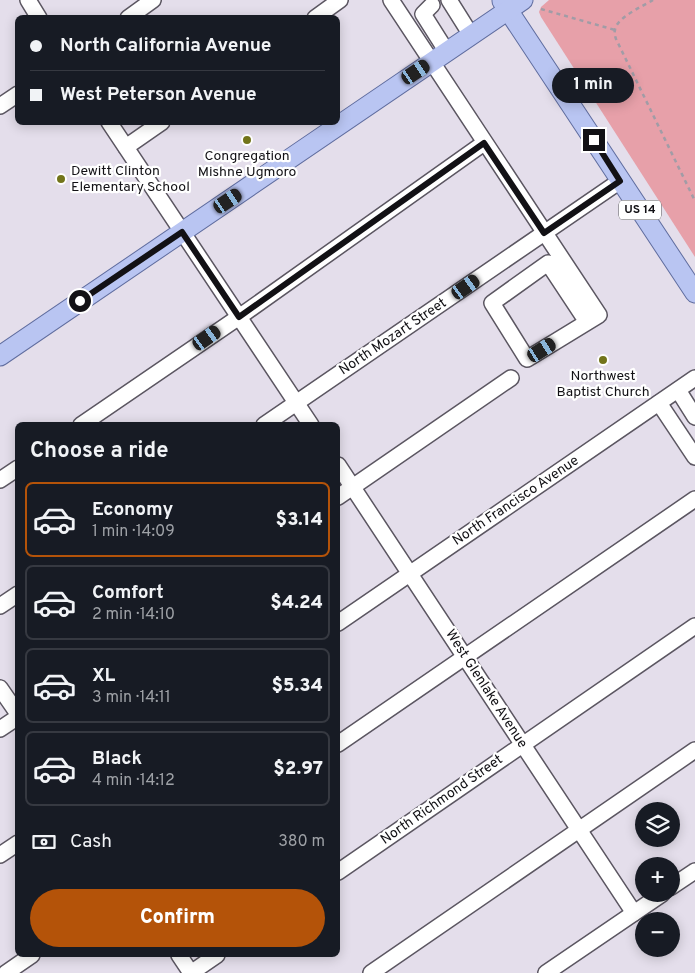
<!DOCTYPE html>
<html lang="en">
<head>
<meta charset="utf-8">
<style>
  :root { --surface:#171b24; --page:#242831; --text:#f1f3f6; --muted:#9ea1a6; --line:#363941; --accent:#b45309 }
  body { margin:0; font-family:Overpass,sans-serif; background:var(--page); color:var(--text); height:100vh; display:flex; flex-direction:column; font-size:19px; white-space:nowrap }
  * { box-sizing:border-box; margin:0 }
  p { font-size:16px; color:var(--muted) }
  .icon { flex:none; width:28px; height:28px; fill:none; stroke:currentColor; stroke-width:2; stroke-linecap:round; stroke-linejoin:round }
  .map { position:relative; flex:1; overflow:hidden }
  .sheet { position:absolute; left:15px; top:422px; width:325px; height:535px; display:flex; flex-direction:column; background:var(--surface); border-radius:8px; box-shadow:0 2px 12px #0003 }
  .sheet>* { flex:none }
  .banner { position:absolute; left:15px; top:15px; width:325px; height:110px; border-radius:8px; box-shadow:0 2px 12px #0003; display:grid; align-content:center; height:110px; padding:0 15px; background:var(--surface) }
  .fabs { position:absolute; left:635px; top:802px; display:grid; gap:10px }
  .fabs a { display:grid; place-items:center; width:45px; height:45px; border-radius:50%; background:var(--surface); box-shadow:0 2px 12px #0003; font-size:25px }
  .end { position:absolute; width:22px; height:22px; margin:-11px; border:6px solid #121115; background:#fff; box-shadow:0 0 0 2px #fff }
  .from { border-radius:50% }
  .bubble { position:absolute; height:35px; border-radius:18px; background:var(--surface); box-shadow:0 2px 12px #0003; font-size:16px; font-weight:800; line-height:35px; text-align:center }
  .car { position:absolute; width:15px; height:30px; margin:-15px -8px; border-radius:6px; box-shadow:0 0 4px 1px #0007; background:linear-gradient(#222 24%,#8ab4d8 0 40%,#222 0 76%,#8ab4d8 0 86%,#222 0) }
  .banner b { display:flex; align-items:center; gap:18px; height:48px; font-size:19px }
  .banner b+b { border-top:1px solid var(--line) }
  .banner i { width:12px; height:12px; background:var(--text) }
  ul { padding:0; list-style:none }
  li { display:flex; align-items:center; gap:15px; height:75px; margin:0 10px 8px; padding:0 5px; border:2px solid var(--line); border-radius:8px }
  li div { flex:1 }
  li b { display:block; font-size:19px }
  li em { font-style:normal; font-weight:800 }
  li.selected { border-color:var(--accent) }
  li>.icon { width:45px; height:45px; stroke-width:1.5 }
  h2 { padding:0 15px; font-size:22px; line-height:60px }
  .pay { display:flex; align-items:center; gap:12px; height:55px; padding:0 15px; font-size:19px }
  .pay p { margin-inline-start:auto }
  .button { display:flex; gap:10px; margin-top:auto; padding:10px 15px }
  .button a { flex:1; height:58px; border-radius:30px; background:var(--accent); color:#fff; font-size:20px; font-weight:800; line-height:58px; text-align:center }
  .map>svg:first-child { display:block }
  .green { fill:#e7a0a9 }
  .lines { fill:none; stroke-linecap:round; stroke-linejoin:round }
  .minor-casing { stroke:#5b5661; stroke-width:18 }
  .major-casing { stroke:#606d9f; stroke-width:21 }
  .path { stroke:#a19ca6; stroke-width:2.5; stroke-dasharray:4 4; stroke-linecap:butt }
  .minor { stroke:#fff; stroke-width:15 }
  .major { stroke:#b9c5f2; stroke-width:19 }
  .route { stroke:#121115; stroke-width:6 }
  .poi-dot { fill:#72741a; stroke:#fff; stroke-width:2 }
  .labels { text-anchor:middle; dominant-baseline:central; stroke-width:4.5; stroke-linejoin:round; paint-order:stroke }
  .shield { fill:#fff; stroke:#59585b; stroke-width:1 }
  .shield-label { font-size:12px; font-weight:bold; fill:#121115 }
  .poi-label { font-size:14px; fill:#121115; stroke:#fff }
  .street-label { font-size:14px; fill:#121115; stroke:#fff }
</style>
</head>
<body>
<div class="map">
<svg width="695" height="973" viewBox="0 0 695 973">
  <rect width="100%" height="100%" fill="#e4deeb"/>
  <polygon class="green" points="549,0 695,0 695,257 541,17 539,12 541,7"/>
  <g class="lines">
    <g class="minor-casing">
      <g id="minor">
        <polyline points="28,0 39,18"/>
        <polyline points="391,0 599,315 527,359 492,303 548,263 587,322"/>
        <polyline points="449,0 471,35"/>
        <polyline points="432,5 423,14 447,52"/>
        <polyline points="128,18 153,0"/>
        <polyline points="315,18 340,0"/>
        <polyline points="0,106 18,94"/>
        <polyline points="109,122 311,425"/>
        <polyline points="126,147 162,122"/>
        <polyline points="678,390 695,417"/>
        <polyline points="659,403 695,457"/>
        <polyline points="81,425 239,317 484,143"/>
        <polyline points="264,425 620,181"/>
        <polyline points="338,465 634,913"/>
        <polyline points="0,480 18,468"/>
        <polyline points="338,497 511,378"/>
        <polyline points="0,606 18,594"/>
        <polyline points="338,623 695,378"/>
        <polyline points="0,688 18,714"/>
        <polyline points="0,729 18,717"/>
        <polyline points="338,744 695,499"/>
        <polyline points="0,855 18,843"/>
        <polyline points="338,872 695,626"/>
        <polyline points="671,887 695,871"/>
        <polyline points="179,955 191,973"/>
        <polyline points="6,973 32,955"/>
        <polyline points="191,973 217,955"/>
        <polyline points="371,973 695,750"/>
        <polyline points="546,973 662,894"/>
      </g>
    </g>
    <g class="major-casing">
      <g id="major">
        <polyline points="502,1 695,293"/>
        <polyline points="0,356 523,0"/>
      </g>
    </g>
    <g class="path">
      <path d="M653 0C643 6 616 18 615 30 614 33 615 36 616 39L695 201"/>
      <polyline points="541,9 615,30"/>
    </g>
    <use href="#minor" class="minor"/>
    <use href="#major" class="major"/>
  </g>
  <g class="lines">
    <polyline class="route" points="80,301 182,232 239,317 484,143 544,233 620,181 594,140"/>
  </g>
  <g class="poi-dot">
    <circle cx="247" cy="140" r="5"/>
    <circle cx="61" cy="179" r="5"/>
    <circle cx="603" cy="360" r="5"/>
  </g>
  <g class="labels">
    <rect class="shield" x="619" y="200.5" width="42" height="19" rx="4"/>
    <g class="shield-label">
      <text x="640" y="210">US 14</text>
    </g>
    <g class="poi-label">
      <text x="247" y="156">Congregation<tspan x="247" dy="16">Mishne Ugmoro</tspan></text>
      <text x="71" y="171" text-anchor="start">Dewitt Clinton<tspan x="71" dy="16">Elementary School</tspan></text>
      <text x="603" y="376">Northwest<tspan x="603" dy="16">Baptist Church</tspan></text>
    </g>
    <g class="street-label">
      <text transform="translate(393 337) rotate(-34)">North Mozart Street</text>
      <text transform="translate(516 501) rotate(-34)">North Francisco Avenue</text>
      <text transform="translate(486 689) rotate(57)">West Glenlake Avenue</text>
      <text transform="translate(442 800) rotate(-35)">North Richmond Street</text>
    </g>
  </g>
</svg>
<div class="fabs">
<a><svg class="icon" aria-label="layers" viewBox="0 0 24 24"><path d="M12 4l9 5-9 5-9-5zM3 14l9 5 9-5"/></svg></a>
<a>+</a>
<a>−</a>
</div>
<i class="end from" style="left:80px;top:301px"></i>
<i class="end" style="left:594px;top:140px"></i>
<div class="bubble" style="left:552px;top:68px;width:82px">1 min</div>
<i class="car" style="left:416px;top:72px;rotate:56deg"></i>
<i class="car" style="left:228px;top:201px;rotate:56deg"></i>
<i class="car" style="left:466px;top:287px;rotate:55deg"></i>
<i class="car" style="left:207px;top:338px;rotate:55deg"></i>
<i class="car" style="left:542px;top:350px;rotate:58deg"></i>
<div class="banner">
<b><i class="from"></i>North California Avenue</b>
<b><i></i>West Peterson Avenue</b>
</div>
<section class="sheet">
<h2>Choose a ride</h2>
<ul>
<li class="selected"><svg class="icon" aria-label="car" viewBox="0 0 24 24"><path d="M5 17H2v-5l4-1 3-4h7l3 4 3 1v5h-3M9 17h6M6 11h13"/><circle cx="7" cy="17" r="2"/><circle cx="17" cy="17" r="2"/></svg><div><b>Economy</b><p>1 min · 14:09</p></div><em>$3.14</em></li>
<li><svg class="icon" aria-label="car" viewBox="0 0 24 24"><path d="M5 17H2v-5l4-1 3-4h7l3 4 3 1v5h-3M9 17h6M6 11h13"/><circle cx="7" cy="17" r="2"/><circle cx="17" cy="17" r="2"/></svg><div><b>Comfort</b><p>2 min · 14:10</p></div><em>$4.24</em></li>
<li><svg class="icon" aria-label="car" viewBox="0 0 24 24"><path d="M5 17H2v-5l4-1 3-4h7l3 4 3 1v5h-3M9 17h6M6 11h13"/><circle cx="7" cy="17" r="2"/><circle cx="17" cy="17" r="2"/></svg><div><b>XL</b><p>3 min · 14:11</p></div><em>$5.34</em></li>
<li><svg class="icon" aria-label="car" viewBox="0 0 24 24"><path d="M5 17H2v-5l4-1 3-4h7l3 4 3 1v5h-3M9 17h6M6 11h13"/><circle cx="7" cy="17" r="2"/><circle cx="17" cy="17" r="2"/></svg><div><b>Black</b><p>4 min · 14:12</p></div><em>$2.97</em></li>
</ul>
<div class="pay"><svg class="icon" aria-label="cash" viewBox="0 0 24 24"><path d="M3 7h18v10H3z"/><circle cx="12" cy="12" r="2"/></svg>Cash<p>380 m</p></div>
<div class="button"><a>Confirm</a></div>
</section>
</div>
</body>
</html>
